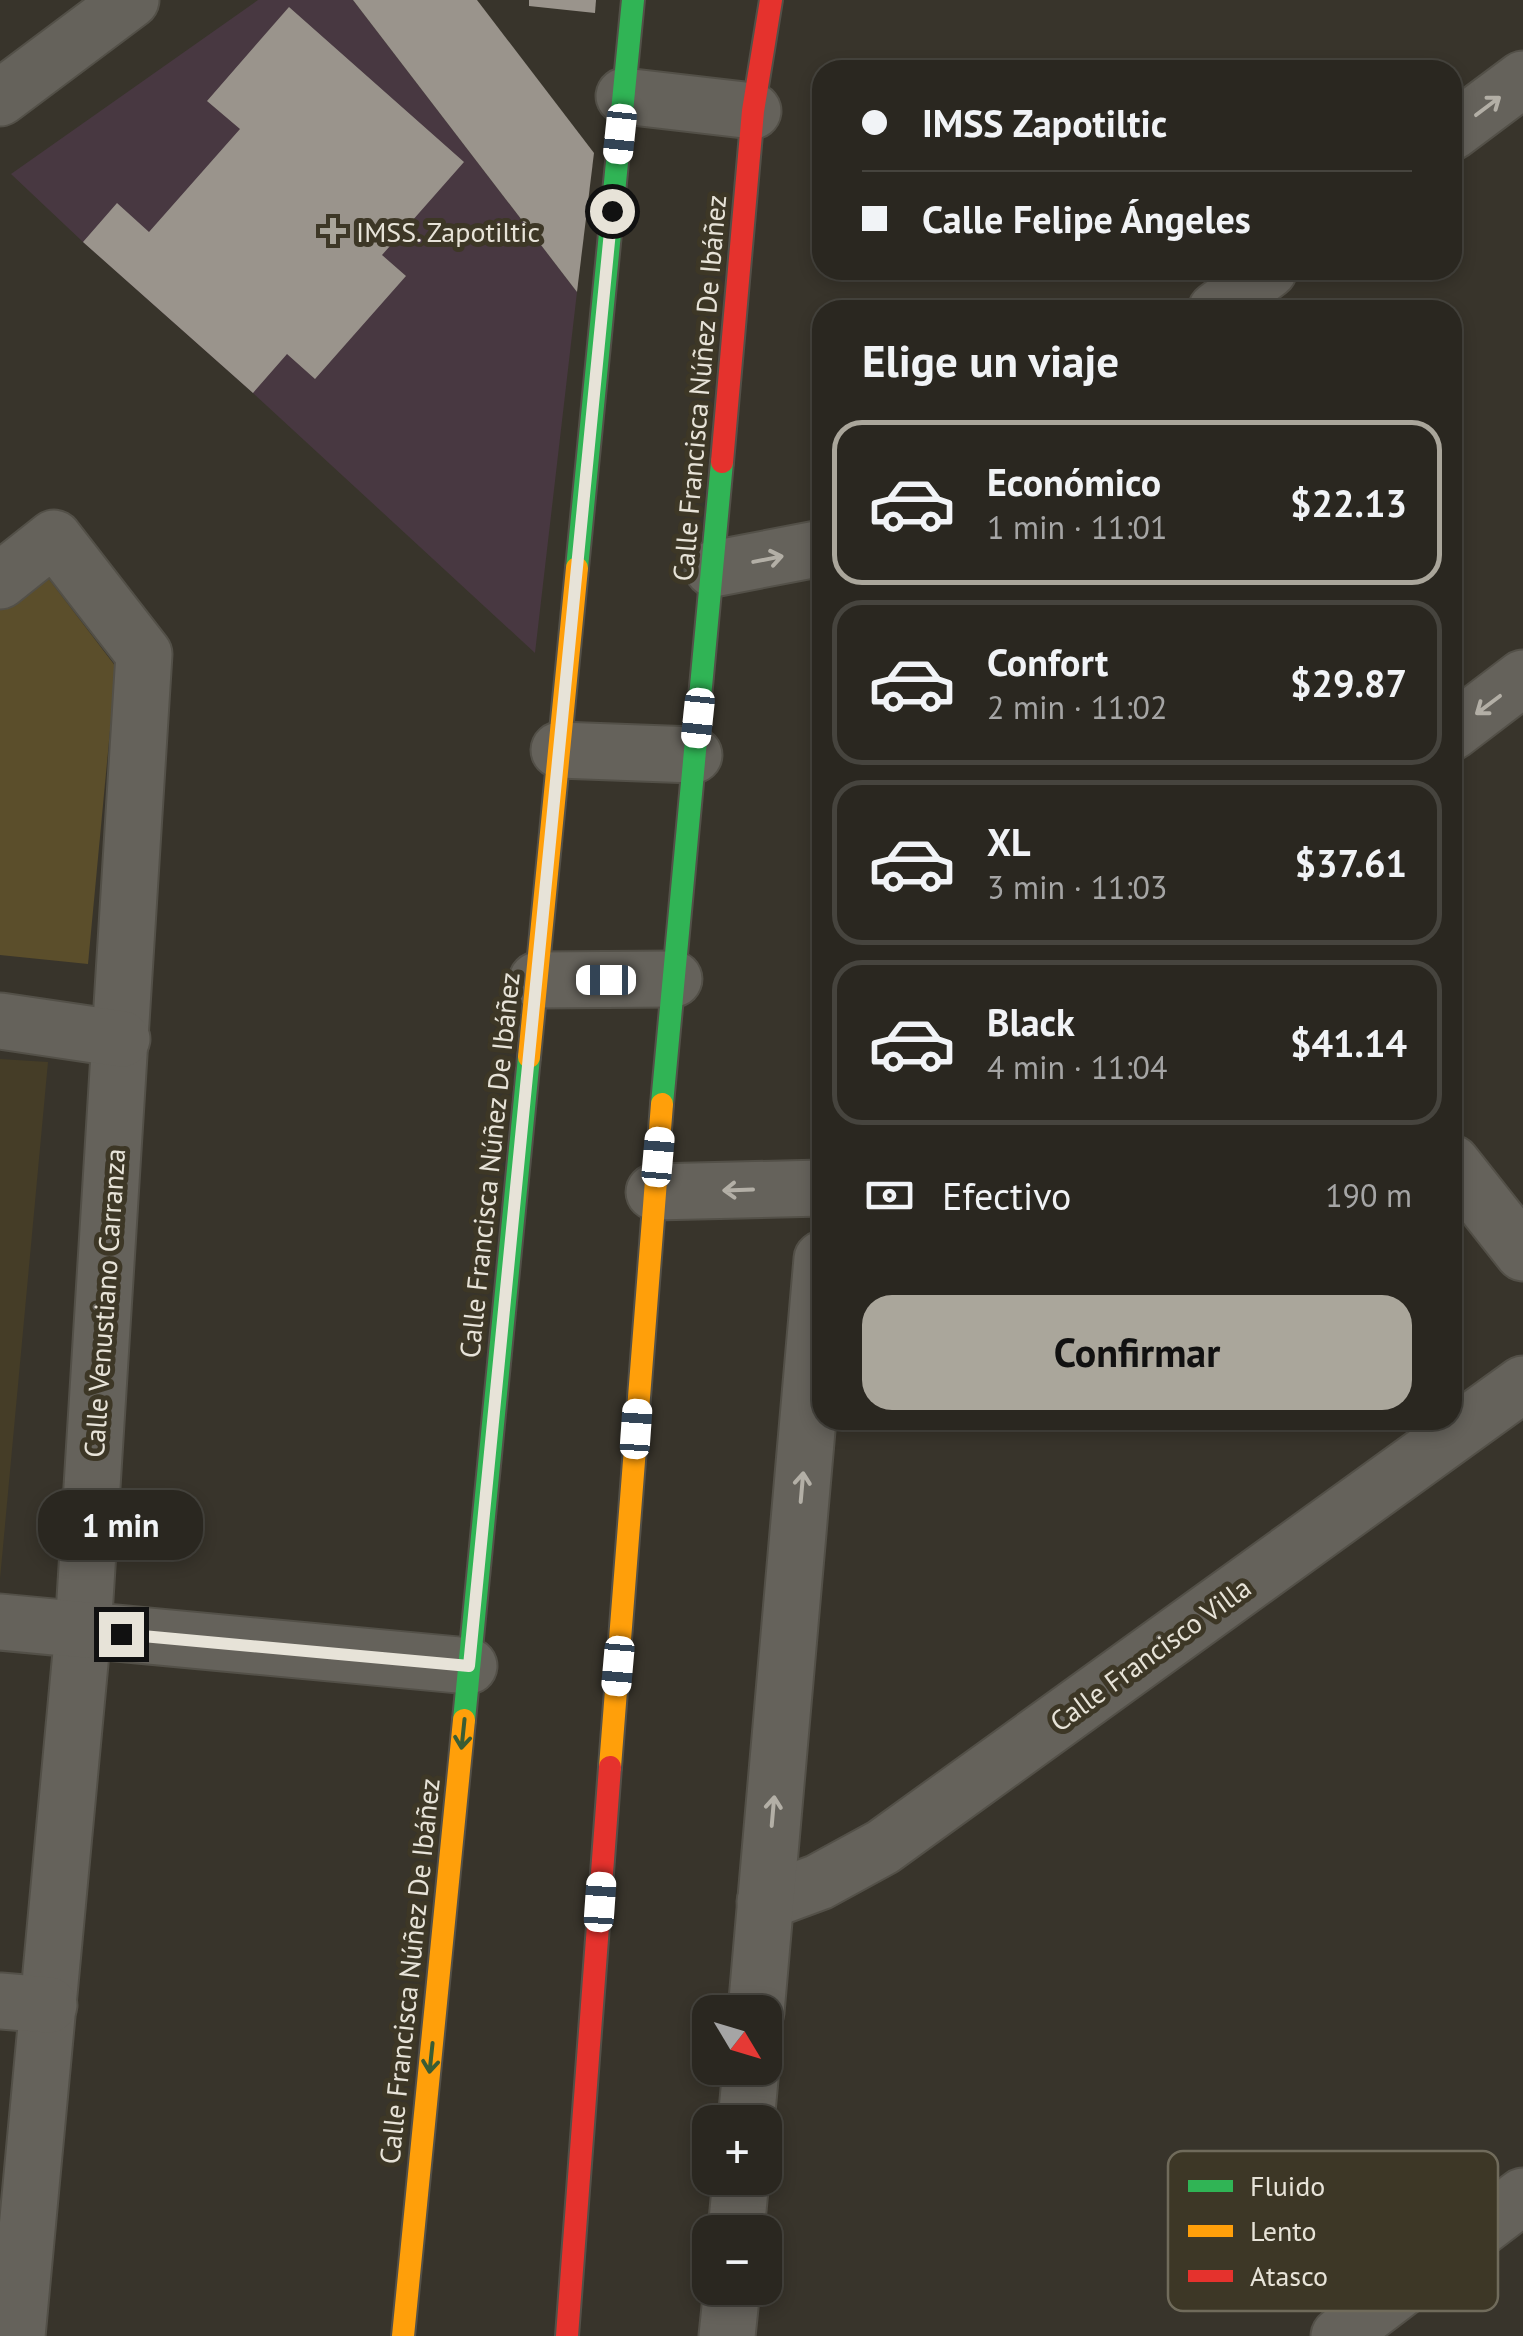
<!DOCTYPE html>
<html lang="es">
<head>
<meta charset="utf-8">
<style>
  :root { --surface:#2a2720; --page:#36332d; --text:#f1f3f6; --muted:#a5a5a5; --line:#46443e; --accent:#aaa69b }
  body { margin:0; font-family:"PT Sans",sans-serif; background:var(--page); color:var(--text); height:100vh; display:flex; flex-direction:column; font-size:38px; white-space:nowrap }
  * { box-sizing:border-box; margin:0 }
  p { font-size:32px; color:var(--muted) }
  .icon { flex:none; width:55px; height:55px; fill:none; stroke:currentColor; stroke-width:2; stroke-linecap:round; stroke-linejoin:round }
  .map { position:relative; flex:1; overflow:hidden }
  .drawer { position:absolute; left:812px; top:300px; width:650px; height:1130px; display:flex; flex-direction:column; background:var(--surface); border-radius:30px; box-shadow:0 5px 15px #0003,0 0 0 2px var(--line) }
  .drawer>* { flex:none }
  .banner { position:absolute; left:812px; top:60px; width:650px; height:220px; border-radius:30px; box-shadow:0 5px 15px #0003,0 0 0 2px var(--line); display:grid; align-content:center; height:220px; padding:0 50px; background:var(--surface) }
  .needle { width:65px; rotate:128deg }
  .controls { position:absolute; left:692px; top:1995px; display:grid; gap:20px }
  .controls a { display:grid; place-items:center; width:90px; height:90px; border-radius:20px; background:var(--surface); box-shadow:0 5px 15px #0003,0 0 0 2px var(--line); font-size:50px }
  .end { position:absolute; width:45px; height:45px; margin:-22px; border:12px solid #e7e3d8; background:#111; box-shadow:0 0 0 5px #111 }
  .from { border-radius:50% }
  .bubble { position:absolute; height:70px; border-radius:30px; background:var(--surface); box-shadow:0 5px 15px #0003,0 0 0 2px var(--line); font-size:32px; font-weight:700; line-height:70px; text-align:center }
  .car { position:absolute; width:30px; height:60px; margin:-30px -15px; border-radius:12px; box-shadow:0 0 8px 2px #0007; background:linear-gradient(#fff 24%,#345 0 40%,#fff 0 76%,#345 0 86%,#fff 0) }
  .banner b { display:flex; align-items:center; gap:35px; height:95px; font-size:38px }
  .banner b+b { border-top:2px solid var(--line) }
  .banner i { width:25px; height:25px; background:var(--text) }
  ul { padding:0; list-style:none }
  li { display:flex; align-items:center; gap:30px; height:165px; margin:0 20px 15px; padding:0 30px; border:5px solid var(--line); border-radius:30px }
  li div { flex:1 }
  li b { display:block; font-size:38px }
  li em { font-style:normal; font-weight:700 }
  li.on { border-color:var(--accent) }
  li>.icon { width:90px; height:90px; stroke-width:1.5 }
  h2 { padding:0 50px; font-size:45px; line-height:120px }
  .pay { display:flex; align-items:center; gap:25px; height:110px; padding:0 50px; font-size:38px }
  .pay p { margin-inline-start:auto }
  .button { display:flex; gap:20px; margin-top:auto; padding:20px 50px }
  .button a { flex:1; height:115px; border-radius:30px; background:var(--accent); color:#111; font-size:40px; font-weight:700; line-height:115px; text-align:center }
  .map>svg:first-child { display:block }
  .built { fill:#453d27 }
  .medical { fill:#483841 }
  .green { fill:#5b4e2b }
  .building { fill:#9a948c }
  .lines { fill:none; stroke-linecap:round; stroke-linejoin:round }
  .street-casing { stroke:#535048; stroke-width:59 }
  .fast-casing { stroke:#535048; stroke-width:26 }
  .slow-casing { stroke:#535048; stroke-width:26 }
  .jam-casing { stroke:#535048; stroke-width:26 }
  .street { stroke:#65625b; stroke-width:55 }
  .fast { stroke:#30b455; stroke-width:22 }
  .slow { stroke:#ff9f0a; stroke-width:22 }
  .jam { stroke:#e5322d; stroke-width:22 }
  .oneway { stroke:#b3afa6 }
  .oneway2 { stroke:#395c34 }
  .route { stroke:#e7e3d8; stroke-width:12 }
  .poi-dot { fill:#aaa69b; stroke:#3d3726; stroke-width:4 }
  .labels { text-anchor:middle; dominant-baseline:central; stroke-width:10; stroke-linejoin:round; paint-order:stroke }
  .poi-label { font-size:28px; fill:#e7e3d8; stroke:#3d3726; text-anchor:start }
  .street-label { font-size:28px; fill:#e7e3d8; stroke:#3d3726 }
  .key { fill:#3d3726; stroke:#706b5b; stroke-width:2.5 }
  .key-label { font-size:28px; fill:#e7e3d8 }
</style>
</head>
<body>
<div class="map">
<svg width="1523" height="2336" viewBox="0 0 1523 2336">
  <rect width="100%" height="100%" fill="#38342b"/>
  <polygon class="built" points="0,1059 48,1062 0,1579"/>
  <polygon class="medical" points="258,0 353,0 577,292 535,653 253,393 83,242 11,174"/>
  <polygon class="green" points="42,570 116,667 88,964 0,955 0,603"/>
  <g class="building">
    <polygon points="353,0 477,0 594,153 577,292"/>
    <polygon points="529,0 596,0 595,13 529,6"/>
    <polygon points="289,7 464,162 382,255 406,276 315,379 287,354 253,393 83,242 117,203 149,232 240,129 207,101"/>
  </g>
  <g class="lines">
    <g class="street-casing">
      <g id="street">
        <polyline points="624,96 753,111"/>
        <polyline points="0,98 131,0"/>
        <polyline points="1452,132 1523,79"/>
        <polyline points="1216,310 1269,270"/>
        <polyline points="713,569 822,548"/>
        <polyline points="0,581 54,538 144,654 83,1631 17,2336"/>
        <polyline points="1452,732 1523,678"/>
        <polyline points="559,750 694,755"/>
        <polyline points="537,980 674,979"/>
        <polyline points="0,1021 122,1039"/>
        <polyline points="1452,1163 1523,1253"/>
        <polyline points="654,1192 822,1188"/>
        <polyline points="0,1622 469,1666"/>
        <polyline points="765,1902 819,1882 883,1847 1523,1384"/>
        <polyline points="0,2001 49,2005"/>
        <polyline points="756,2012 822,1259"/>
        <polyline points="746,2122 751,2068"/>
        <polyline points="736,2232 741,2178"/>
        <polyline points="727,2336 732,2288"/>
        <polyline points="1339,2336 1523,2196"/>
      </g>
    </g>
    <g class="fast-casing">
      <g id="fast">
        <polyline points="577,568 633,0"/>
        <polyline points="662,1104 722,462"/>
        <polyline points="464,1720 529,1057"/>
      </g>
    </g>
    <g class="slow-casing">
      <g id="slow">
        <polyline points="529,1057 577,568"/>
        <polyline points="610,1767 662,1104"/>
        <polyline points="403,2336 464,1720"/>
      </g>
    </g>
    <g class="jam-casing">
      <g id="jam">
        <polyline points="722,462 753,111 771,0"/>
        <polyline points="567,2336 610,1767"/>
      </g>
    </g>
    <use href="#street" class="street"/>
    <use href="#fast" class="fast"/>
    <use href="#slow" class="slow"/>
    <use href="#jam" class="jam"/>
  </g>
  <defs><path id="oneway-shaft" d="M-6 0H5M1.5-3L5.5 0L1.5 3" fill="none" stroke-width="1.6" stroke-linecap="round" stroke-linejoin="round" transform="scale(2.5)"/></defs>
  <g class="oneway">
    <use href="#oneway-shaft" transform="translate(1488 106) rotate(-37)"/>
    <use href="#oneway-shaft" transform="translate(768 559) rotate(-11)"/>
    <use href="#oneway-shaft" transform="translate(1488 705) rotate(143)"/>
    <use href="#oneway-shaft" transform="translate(738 1190) rotate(178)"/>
    <use href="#oneway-shaft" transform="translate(802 1487) rotate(-85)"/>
    <use href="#oneway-shaft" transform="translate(773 1811) rotate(-85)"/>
  </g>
  <g class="oneway2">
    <use href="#oneway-shaft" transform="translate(463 1734) rotate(96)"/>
    <use href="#oneway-shaft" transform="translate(431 2058) rotate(96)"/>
  </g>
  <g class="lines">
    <polyline class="route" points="121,1634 469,1666 612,211"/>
  </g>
  <path class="poi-dot" d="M328 216h10v10h10v10h-10v10h-10v-10h-10v-10h10z"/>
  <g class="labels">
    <g class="poi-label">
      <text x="356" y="231">IMSS. Zapotiltic</text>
    </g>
    <g class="street-label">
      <text transform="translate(699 388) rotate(-85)">Calle Francisca Núñez De Ibáñez</text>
      <text transform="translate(489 1165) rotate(-84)">Calle Francisca Núñez De Ibáñez</text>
      <text transform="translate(104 1303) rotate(-86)">Calle Venustiano Carranza</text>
      <text transform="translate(1150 1654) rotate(-36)">Calle Francisco Villa</text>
      <text transform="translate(409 1971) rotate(-84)">Calle Francisca Núñez De Ibáñez</text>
    </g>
  </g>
  <rect x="1168" y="2151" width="330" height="160" rx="15" class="key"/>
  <rect x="1188" y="2180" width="45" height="12" fill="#30b455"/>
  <rect x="1188" y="2225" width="45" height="12" fill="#ff9f0a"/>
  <rect x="1188" y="2270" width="45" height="12" fill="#e5322d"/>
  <g class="key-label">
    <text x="1250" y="2196">Fluido</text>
    <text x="1250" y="2241">Lento</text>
    <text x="1250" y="2286">Atasco</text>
  </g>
</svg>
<div class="controls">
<a><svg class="needle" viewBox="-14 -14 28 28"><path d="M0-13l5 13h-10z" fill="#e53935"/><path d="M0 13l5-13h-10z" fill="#a5a5a5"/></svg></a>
<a>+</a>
<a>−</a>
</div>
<i class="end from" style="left:612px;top:211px"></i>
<i class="end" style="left:121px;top:1634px"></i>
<div class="bubble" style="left:38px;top:1490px;width:165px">1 min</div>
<i class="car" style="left:620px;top:134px;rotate:186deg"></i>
<i class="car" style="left:698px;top:718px;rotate:186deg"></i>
<i class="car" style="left:606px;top:980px;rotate:270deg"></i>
<i class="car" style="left:658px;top:1157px;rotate:5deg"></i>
<i class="car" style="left:636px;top:1429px;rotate:4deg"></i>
<i class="car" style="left:618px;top:1666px;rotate:185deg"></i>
<i class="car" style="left:600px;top:1902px;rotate:4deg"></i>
<div class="banner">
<b><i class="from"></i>IMSS Zapotiltic</b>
<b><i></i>Calle Felipe Ángeles</b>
</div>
<section class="drawer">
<h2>Elige un viaje</h2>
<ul>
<li class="on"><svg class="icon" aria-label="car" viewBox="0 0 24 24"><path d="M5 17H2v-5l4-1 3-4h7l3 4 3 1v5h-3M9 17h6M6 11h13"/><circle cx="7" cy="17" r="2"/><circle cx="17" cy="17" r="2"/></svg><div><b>Económico</b><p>1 min · 11:01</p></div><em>$22.13</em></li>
<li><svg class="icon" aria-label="car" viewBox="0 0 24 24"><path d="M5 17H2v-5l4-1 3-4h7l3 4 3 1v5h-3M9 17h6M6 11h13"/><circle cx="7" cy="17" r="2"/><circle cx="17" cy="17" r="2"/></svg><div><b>Confort</b><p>2 min · 11:02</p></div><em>$29.87</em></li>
<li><svg class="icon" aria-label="car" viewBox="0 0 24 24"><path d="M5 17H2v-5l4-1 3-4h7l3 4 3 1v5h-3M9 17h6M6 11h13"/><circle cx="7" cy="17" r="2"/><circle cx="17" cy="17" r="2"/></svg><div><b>XL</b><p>3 min · 11:03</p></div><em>$37.61</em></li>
<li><svg class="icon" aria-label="car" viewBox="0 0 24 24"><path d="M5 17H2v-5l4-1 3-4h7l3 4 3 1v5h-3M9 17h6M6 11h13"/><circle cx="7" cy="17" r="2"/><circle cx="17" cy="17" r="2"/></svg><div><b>Black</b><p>4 min · 11:04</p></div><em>$41.14</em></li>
</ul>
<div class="pay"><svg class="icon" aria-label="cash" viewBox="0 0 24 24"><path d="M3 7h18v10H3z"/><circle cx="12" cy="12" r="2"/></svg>Efectivo<p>190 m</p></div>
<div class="button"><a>Confirmar</a></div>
</section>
</div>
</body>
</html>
